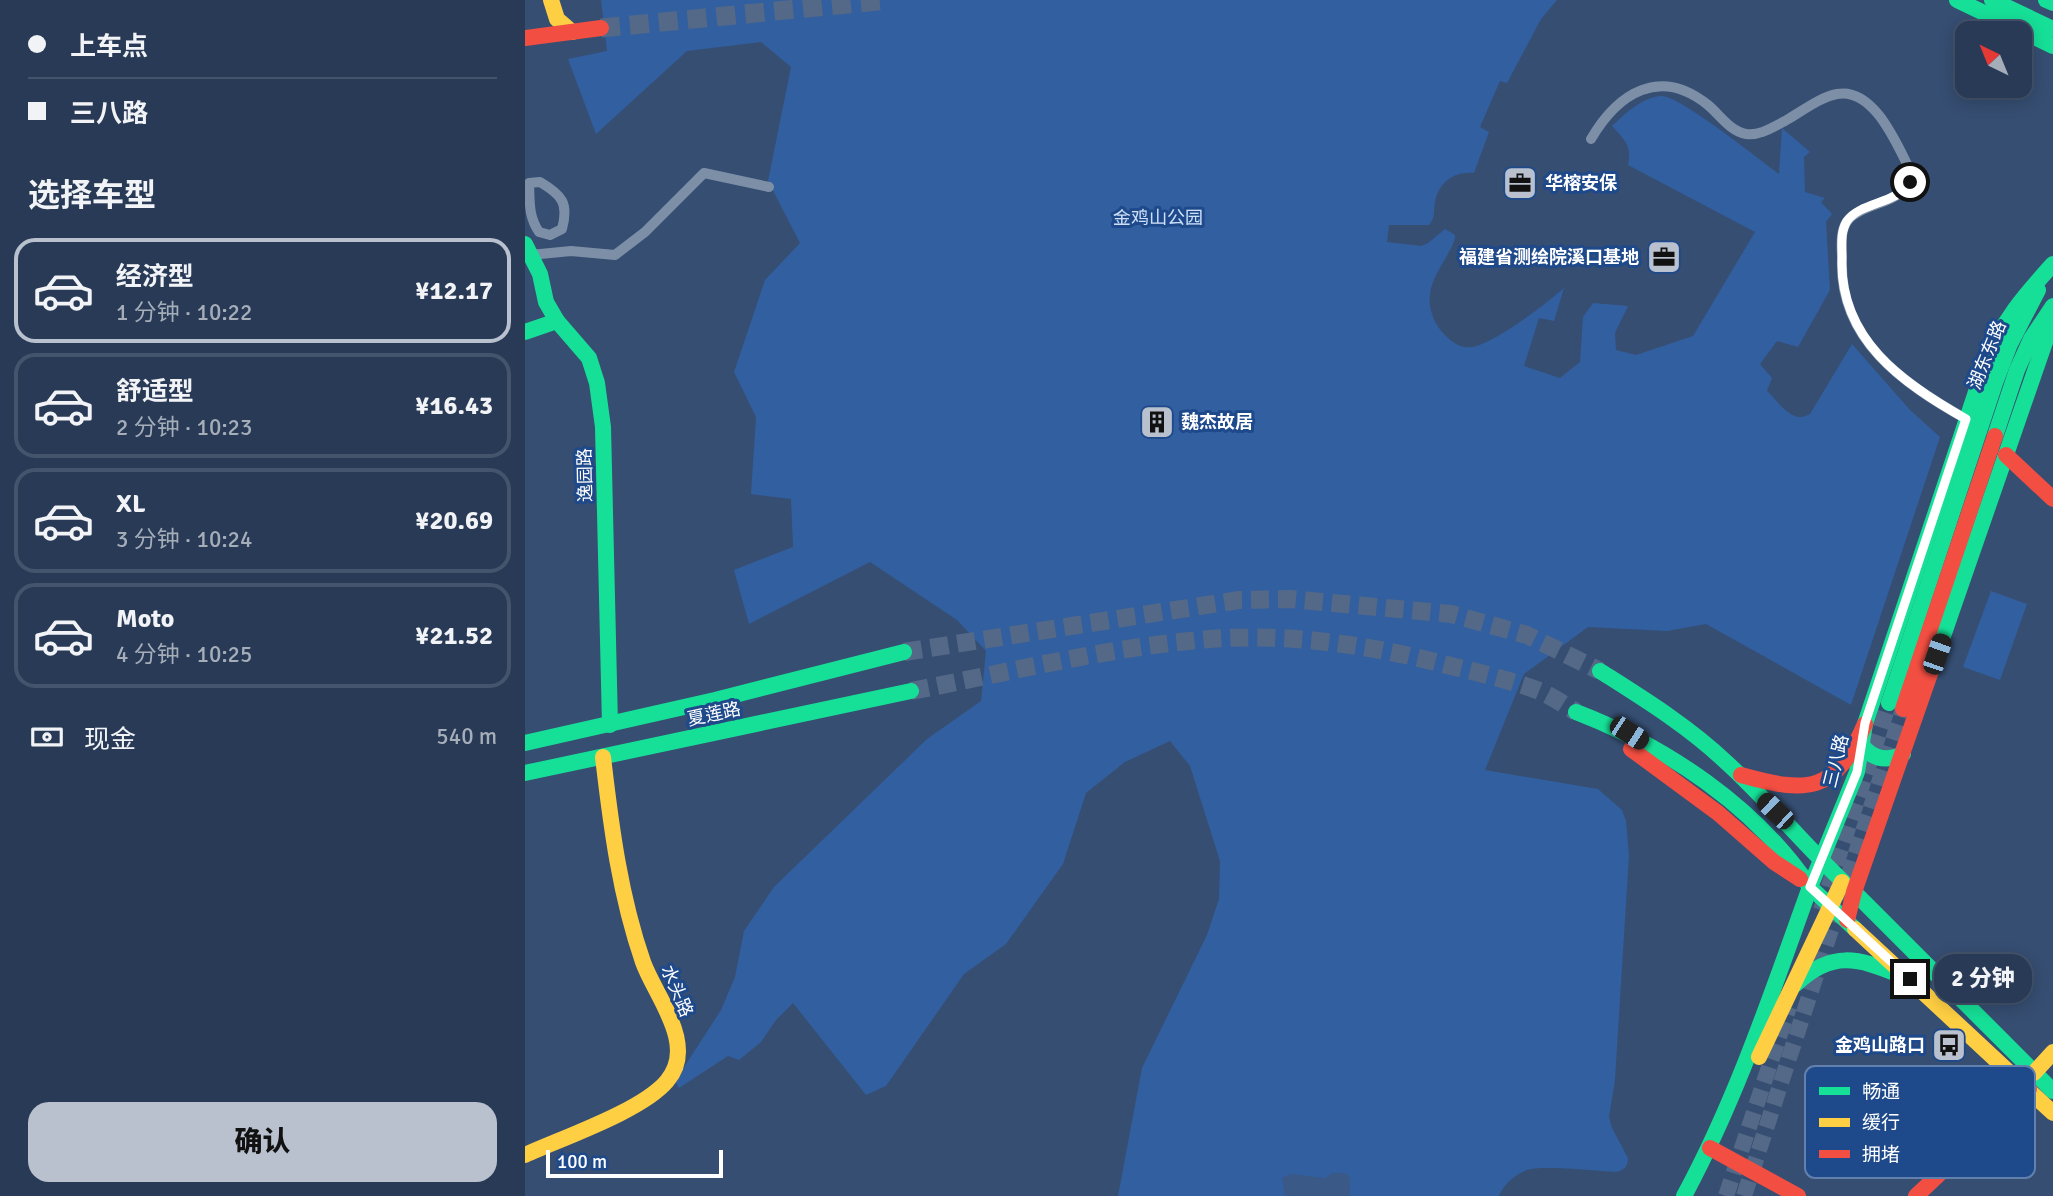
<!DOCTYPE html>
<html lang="zh">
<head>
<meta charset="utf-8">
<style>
  :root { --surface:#283a56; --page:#30415c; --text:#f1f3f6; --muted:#a5adb9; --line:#44546c; --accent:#b9c1ce }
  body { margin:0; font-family:Signika,"Noto Sans SC",sans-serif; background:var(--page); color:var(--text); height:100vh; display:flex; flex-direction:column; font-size:26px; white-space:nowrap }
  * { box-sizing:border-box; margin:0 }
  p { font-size:23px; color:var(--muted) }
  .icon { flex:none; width:38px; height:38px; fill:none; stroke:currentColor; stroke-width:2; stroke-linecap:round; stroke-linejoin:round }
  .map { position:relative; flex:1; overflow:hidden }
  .side { display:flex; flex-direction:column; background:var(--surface); width:525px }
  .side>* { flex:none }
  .top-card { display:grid; align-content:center; height:154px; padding:0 28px; background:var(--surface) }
  .needle { width:46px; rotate:317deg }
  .controls { position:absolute; left:1430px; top:21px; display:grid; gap:14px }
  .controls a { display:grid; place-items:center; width:77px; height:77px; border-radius:14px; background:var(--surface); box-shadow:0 4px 18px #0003,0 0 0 2px var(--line); font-size:35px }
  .scale { position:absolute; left:21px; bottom:18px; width:177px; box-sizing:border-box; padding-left:7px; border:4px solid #fff; border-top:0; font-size:19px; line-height:24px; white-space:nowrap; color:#fff; -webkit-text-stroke:5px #1e498a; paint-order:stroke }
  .end { position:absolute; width:32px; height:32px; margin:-16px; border:9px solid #fff; background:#111; box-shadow:0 0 0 4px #111 }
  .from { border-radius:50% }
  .bubble { position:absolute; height:49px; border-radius:21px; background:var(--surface); box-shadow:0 4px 18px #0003,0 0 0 2px var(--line); font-size:23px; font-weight:800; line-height:49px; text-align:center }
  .car { position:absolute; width:21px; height:42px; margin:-21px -10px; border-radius:9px; box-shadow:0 0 5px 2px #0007; background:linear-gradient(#222 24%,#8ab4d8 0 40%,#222 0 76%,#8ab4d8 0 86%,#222 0) }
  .top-card b { display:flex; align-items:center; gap:24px; height:66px; font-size:26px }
  .top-card b+b { border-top:2px solid var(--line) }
  .top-card i { width:18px; height:18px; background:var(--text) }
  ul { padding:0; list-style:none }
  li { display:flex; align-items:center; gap:21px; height:105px; margin:0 14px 10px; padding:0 14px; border:4px solid var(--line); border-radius:21px }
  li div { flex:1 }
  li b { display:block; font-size:26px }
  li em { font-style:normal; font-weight:800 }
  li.selected { border-color:var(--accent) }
  li>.icon { width:63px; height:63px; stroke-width:1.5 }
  h2 { padding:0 28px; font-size:32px; line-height:84px }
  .pay { display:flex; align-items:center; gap:18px; height:77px; padding:0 28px; font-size:26px }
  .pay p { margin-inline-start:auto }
  .cta { display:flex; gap:14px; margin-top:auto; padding:14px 28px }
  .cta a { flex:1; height:80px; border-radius:21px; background:var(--accent); color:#111; font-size:28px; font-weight:800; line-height:80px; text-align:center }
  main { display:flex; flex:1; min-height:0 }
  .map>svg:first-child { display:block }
  .green { fill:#325fa0 }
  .water { fill:#3a5987 }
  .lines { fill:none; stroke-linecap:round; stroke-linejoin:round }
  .secondary-tunnel { stroke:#546987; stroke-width:16; stroke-dasharray:16 8; stroke-linecap:butt }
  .primary-tunnel { stroke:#546987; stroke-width:18; stroke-dasharray:18 9; stroke-linecap:butt }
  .highway-tunnel { stroke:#546987; stroke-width:19; stroke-dasharray:19 10; stroke-linecap:butt }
  .street { stroke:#7d8fa6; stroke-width:10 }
  .fast { stroke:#16e098; stroke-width:16 }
  .slow { stroke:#ffcf43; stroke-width:16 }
  .jam { stroke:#f24e42; stroke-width:16 }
  .route { stroke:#fff; stroke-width:9 }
  .labels { text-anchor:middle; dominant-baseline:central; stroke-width:6; stroke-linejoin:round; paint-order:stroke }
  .poi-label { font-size:18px; font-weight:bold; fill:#fff; stroke:#1e498a; text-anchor:start }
  .park-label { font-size:18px; fill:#cee0f9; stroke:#1e498a }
  .street-label { font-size:18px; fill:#fff; stroke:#1e498a }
  .key { fill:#1e498a; stroke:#6280ad; stroke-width:2 }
  .key-label { font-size:19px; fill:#fff }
</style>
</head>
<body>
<main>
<section class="side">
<div class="top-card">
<b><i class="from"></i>上车点</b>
<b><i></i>三八路</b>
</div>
<h2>选择车型</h2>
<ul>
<li class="selected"><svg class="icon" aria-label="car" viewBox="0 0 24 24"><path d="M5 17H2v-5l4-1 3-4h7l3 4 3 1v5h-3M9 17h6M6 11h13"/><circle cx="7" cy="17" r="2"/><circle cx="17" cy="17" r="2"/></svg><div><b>经济型</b><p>1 分钟 · 10:22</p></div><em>¥12.17</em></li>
<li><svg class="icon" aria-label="car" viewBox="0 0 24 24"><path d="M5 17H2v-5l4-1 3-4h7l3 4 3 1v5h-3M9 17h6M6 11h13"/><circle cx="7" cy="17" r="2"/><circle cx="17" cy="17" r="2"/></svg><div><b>舒适型</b><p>2 分钟 · 10:23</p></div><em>¥16.43</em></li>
<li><svg class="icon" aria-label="car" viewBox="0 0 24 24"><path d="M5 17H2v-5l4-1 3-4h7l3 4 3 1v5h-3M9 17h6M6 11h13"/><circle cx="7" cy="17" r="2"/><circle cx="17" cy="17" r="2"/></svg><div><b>XL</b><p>3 分钟 · 10:24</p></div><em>¥20.69</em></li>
<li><svg class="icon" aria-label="car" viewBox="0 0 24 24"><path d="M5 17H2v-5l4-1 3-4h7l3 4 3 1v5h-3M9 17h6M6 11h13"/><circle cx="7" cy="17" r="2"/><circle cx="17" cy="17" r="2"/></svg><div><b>Moto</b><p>4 分钟 · 10:25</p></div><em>¥21.52</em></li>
</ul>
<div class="pay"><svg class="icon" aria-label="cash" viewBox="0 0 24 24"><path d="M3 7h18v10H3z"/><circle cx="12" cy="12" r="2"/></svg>现金<p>540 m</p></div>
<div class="cta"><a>确认</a></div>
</section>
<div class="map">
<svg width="1528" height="1196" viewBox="0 0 1528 1196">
  <rect width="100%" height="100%" fill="#364e72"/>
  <g class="green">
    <path d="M76 0H1032L1016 19 982 83 975 81 955 127 964 132 949 173C929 171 914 182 910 202 908 212 911 217 904 225H864L862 242 896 246 903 243 920 229 930 235C931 248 907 273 905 294 903 308 909 324 919 334 926 342 936 349 947 347 970 343 1021 304 1039 288L1029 321 1014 318 999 366 1035 378 1055 362 1058 317 1068 303 1103 306 1090 333 1091 350 1111 355 1168 336 1230 232 1103 165C1107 146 1100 140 1087 126 1101 113 1117 97 1137 96 1155 96 1235 160 1254 174L1257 128 1285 152 1279 157 1280 192 1300 198 1296 202 1307 214 1301 222 1305 290 1273 347 1252 341 1235 364 1247 378 1242 391C1254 402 1267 425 1285 414L1327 344 1385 410 1415 437 1326 705 1181 624 1142 631 1063 627 999 674 960 770 1073 789 1097 810 1101 821 1104 856 1090 1080 1084 1117 1087 1128 1103 1158C1103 1167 1099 1170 1091 1172 1073 1171 1016 1165 1002 1170 989 1175 979 1184 974 1196H593L617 1068 682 935 694 899 695 861 665 766 645 741 600 762 561 793 538 864 481 944 439 974 361 1086 341 1095 268 1003 251 1020 236 1042 214 1060 203 1056 154 1088 150 1081 196 1010 210 977 219 931 249 887 402 739 456 701 461 651 432 620 345 562 224 624 209 570 268 547 266 499 226 494 231 417 209 372 240 280 275 243 243 181 266 67 236 42 162 51 71 134 43 59 82 51Z"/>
    <polygon points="1466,591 1502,604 1475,680 1438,667"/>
  </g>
  <polygon class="water" points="807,1173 821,1173 825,1179 825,1196 760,1196 757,1178 767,1174 800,1178"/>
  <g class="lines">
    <g class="secondary-tunnel">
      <polyline points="1296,910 1364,703"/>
      <polyline points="1201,1196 1264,1007"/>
      <polyline points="1219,1196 1378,709"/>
    </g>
    <g class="primary-tunnel">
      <polyline points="379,652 714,600 765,599 926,614 1002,635 1075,671"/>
      <path d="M386 691C485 672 585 647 685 639 764 633 846 645 922 665 951 672 981 679 1009 689 1024 694 1038 704 1051 712"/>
    </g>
    <polyline class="highway-tunnel" points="76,28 364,0"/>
    <g class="street">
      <path d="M1066 139C1093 93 1135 66 1183 105 1194 114 1206 132 1221 134 1235 136 1248 127 1260 121 1276 112 1295 97 1312 94 1349 87 1372 145 1385 170 1390 203 1340 201 1324 219 1314 230 1317 247 1317 260 1314 340 1379 384 1441 419"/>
      <path d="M15 182C37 195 44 203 37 229L25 235 14 232C3 216 5 201 4 183Z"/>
      <polyline points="5,255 46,251 90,255 120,232 179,173 244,187"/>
    </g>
    <g class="fast">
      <polyline points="1432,0 1528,46"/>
      <polyline points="1467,0 1528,29"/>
      <polyline points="1521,0 1528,3"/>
      <polyline points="0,244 15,274 21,302 32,321 64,358 72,383 78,427 85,725"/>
      <polyline points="0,332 32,321"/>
      <polyline points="1470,436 1492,370 1506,339 1528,306"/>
      <polyline points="1407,668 1528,319"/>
      <path d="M1075 671C1119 699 1163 726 1201 762 1246 803 1284 851 1329 892"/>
      <polyline points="1364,703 1470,383 1485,344 1513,290"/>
      <path d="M1051 712C1142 747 1230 806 1285 887"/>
      <polyline points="0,743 190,700 379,652"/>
      <path d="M1336 744C1347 759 1361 762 1378 754"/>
      <polyline points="0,773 386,691"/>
      <polyline points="1329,892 1528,1091"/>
      <path d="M1330 929 1285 887 1332 772 1340 724 1461 362C1478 320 1498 297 1528 264"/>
      <path d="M1271 984C1307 950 1333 958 1375 975"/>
      <path d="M1159 1196C1212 1098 1247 992 1285 887"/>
    </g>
    <g class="slow">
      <polyline points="26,0 32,19 47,32"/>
      <polyline points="1330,929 1528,1113"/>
      <polyline points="1234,1057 1317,882"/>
      <polyline points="1509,1073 1528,1052"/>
      <path d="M0 1155C37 1138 117 1111 142 1081 173 1045 130 996 118 962 95 896 86 826 78 757"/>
    </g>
    <g class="jam">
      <polyline points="0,38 76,28"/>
      <polyline points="1481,455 1528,499"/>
      <polyline points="1378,709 1470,436"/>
      <polyline points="1106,749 1193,813 1249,862 1275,879"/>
      <path d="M1216 775C1284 794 1310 793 1340 724"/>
      <polyline points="1322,920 1329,892 1407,668"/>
      <polyline points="1185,1148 1273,1196"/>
      <polyline points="1391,1196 1504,1089"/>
    </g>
  </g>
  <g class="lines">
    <path class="route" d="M1385 182C1371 205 1337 201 1322 221 1315 232 1317 246 1317 258 1314 339 1377 383 1441 419L1340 723 1332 772 1285 887 1385 979"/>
  </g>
  <defs>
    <g id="office-square" transform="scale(1.75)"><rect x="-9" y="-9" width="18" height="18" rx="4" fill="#b9c1ce" stroke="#1e498a"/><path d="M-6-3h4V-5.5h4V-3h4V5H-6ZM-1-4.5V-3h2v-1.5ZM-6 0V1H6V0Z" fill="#111"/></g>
    <g id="building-square" transform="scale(1.75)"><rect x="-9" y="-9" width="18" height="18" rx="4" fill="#b9c1ce" stroke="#1e498a"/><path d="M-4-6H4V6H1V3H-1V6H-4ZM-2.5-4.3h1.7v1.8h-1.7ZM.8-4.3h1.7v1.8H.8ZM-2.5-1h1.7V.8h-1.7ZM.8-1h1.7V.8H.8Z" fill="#111"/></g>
    <g id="bus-square" transform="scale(1.75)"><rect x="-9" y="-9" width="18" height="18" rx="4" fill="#b9c1ce" stroke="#1e498a"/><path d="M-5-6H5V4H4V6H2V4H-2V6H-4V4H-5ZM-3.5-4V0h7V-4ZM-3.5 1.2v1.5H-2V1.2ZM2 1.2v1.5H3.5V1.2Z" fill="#111"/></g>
  </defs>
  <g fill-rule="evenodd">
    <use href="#office-square" x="995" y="183"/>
    <use href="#office-square" x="1139" y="257"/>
    <use href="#building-square" x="632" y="422"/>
    <use href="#bus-square" x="1424" y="1045"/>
  </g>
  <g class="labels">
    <g class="poi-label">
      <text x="1020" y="183">华榕安保</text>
      <text x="1114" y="257" text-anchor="end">福建省测绘院溪口基地</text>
      <text x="656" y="422">魏杰故居</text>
      <text x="1400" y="1045" text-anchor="end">金鸡山路口</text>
    </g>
    <g class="park-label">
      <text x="633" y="218">金鸡山公园</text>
    </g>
    <g class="street-label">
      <text transform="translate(1462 355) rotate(-68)">湖东东路</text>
      <text transform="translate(60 475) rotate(-91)">逸园路</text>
      <text transform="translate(189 714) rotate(-12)">夏莲路</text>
      <text transform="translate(1311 761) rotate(-76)">三八路</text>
      <text transform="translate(152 991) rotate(67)">水头路</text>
    </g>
  </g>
  <rect x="1280" y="1066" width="230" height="112" rx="10" class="key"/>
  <rect x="1294" y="1087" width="31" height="8" fill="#16e098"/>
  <rect x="1294" y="1118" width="31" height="9" fill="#ffcf43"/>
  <rect x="1294" y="1150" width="31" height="8" fill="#f24e42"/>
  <g class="key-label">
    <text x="1337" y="1098">畅通</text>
    <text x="1337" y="1129">缓行</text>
    <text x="1337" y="1161">拥堵</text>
  </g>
</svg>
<div class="controls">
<a><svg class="needle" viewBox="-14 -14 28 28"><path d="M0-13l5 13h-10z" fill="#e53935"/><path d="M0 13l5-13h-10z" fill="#a5adb9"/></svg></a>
</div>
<div class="scale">100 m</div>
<i class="end from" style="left:1385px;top:182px"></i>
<i class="end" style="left:1385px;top:979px"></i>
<div class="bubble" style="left:1409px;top:954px;width:98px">2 分钟</div>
<i class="car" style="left:1412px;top:654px;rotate:19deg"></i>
<i class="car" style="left:1104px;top:733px;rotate:123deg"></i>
<i class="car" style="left:1250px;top:811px;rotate:314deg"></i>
</div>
</main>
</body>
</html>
